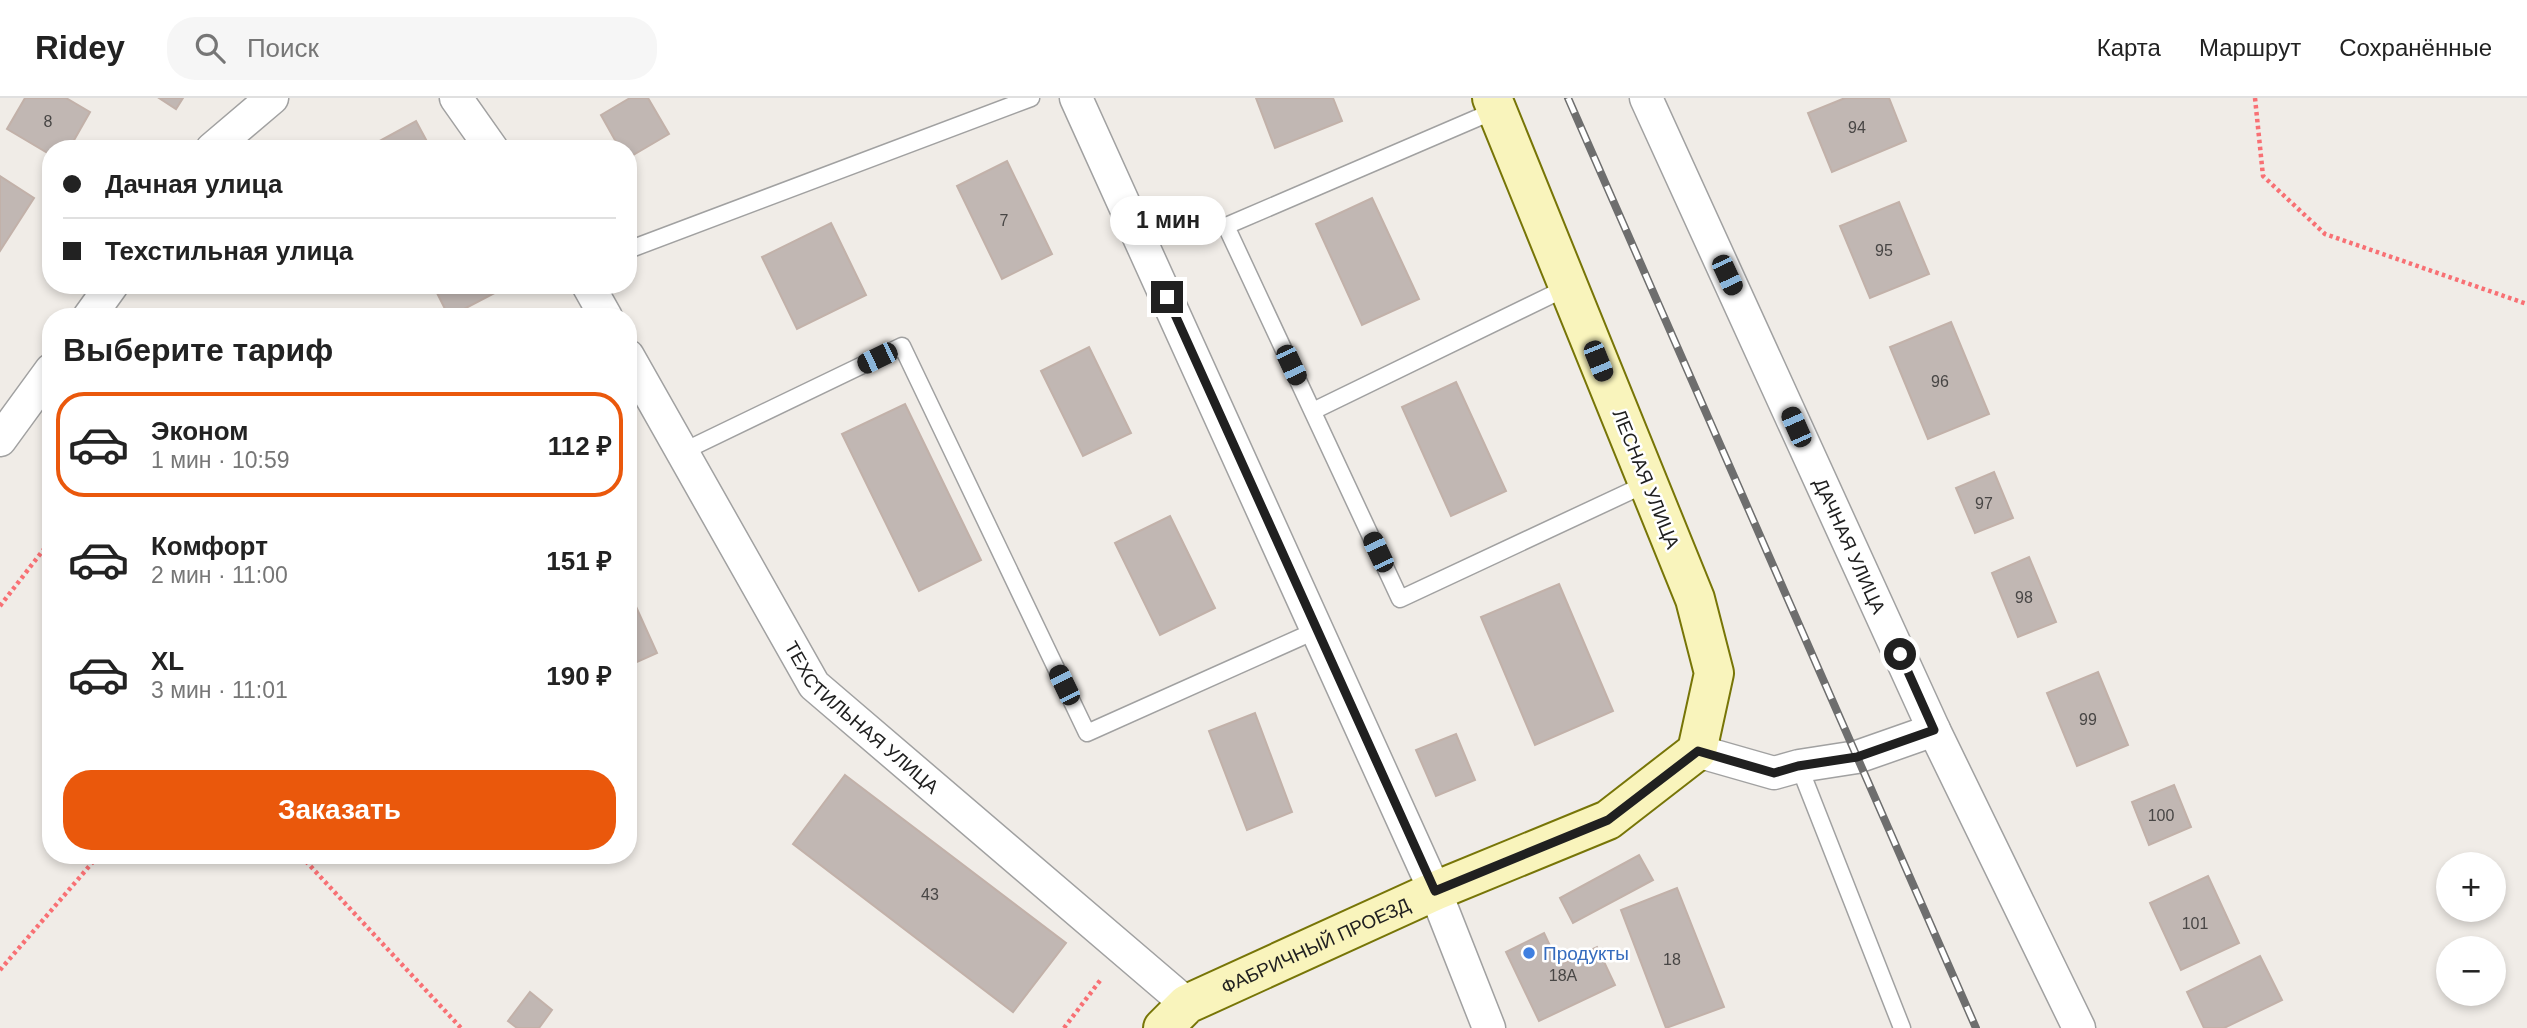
<!DOCTYPE html>
<html lang="ru">
<head>
<meta charset="utf-8">
<style>
  :root { --surface:#fff; --page:#f6f6f6; --text:#222; --muted:#767676; --line:#e0e0e0; --accent:#ea580c }
  body { margin:0; font-family:Arial,sans-serif; background:var(--page); color:var(--text); height:100vh; display:flex; flex-direction:column; font-size:26px; white-space:nowrap }
  * { box-sizing:border-box; margin:0 }
  p { font-size:23px; color:var(--muted) }
  .icon { flex:none; width:38px; height:38px; fill:none; stroke:currentColor; stroke-width:2; stroke-linecap:round; stroke-linejoin:round }
  .map { position:relative; flex:1; overflow:hidden }
  .panel { position:absolute; left:42px; top:210px; width:595px; height:556px; display:flex; flex-direction:column; background:var(--surface); border-radius:28px; box-shadow:0 4px 10px #0003 }
  .panel>* { flex:none }
  .guide { position:absolute; left:42px; top:42px; width:595px; height:154px; border-radius:28px; box-shadow:0 4px 10px #0003; display:grid; align-content:center; height:154px; padding:0 21px; background:var(--surface) }
  .tools { position:absolute; left:2436px; top:754px; display:grid; gap:14px }
  .tools a { display:grid; place-items:center; width:70px; height:70px; border-radius:50%; background:var(--surface); box-shadow:0 4px 10px #0003; font-size:35px }
  .end { position:absolute; width:32px; height:32px; margin:-16px; border:9px solid #202020; background:#fff; box-shadow:0 0 0 4px #fff }
  .from { border-radius:50% }
  .bubble { position:absolute; height:49px; border-radius:24px; background:var(--surface); box-shadow:0 4px 10px #0003; font-size:23px; font-weight:600; line-height:49px; text-align:center }
  .car { position:absolute; width:21px; height:42px; margin:-21px -10px; border-radius:9px; box-shadow:0 0 5px 2px #0007; background:linear-gradient(#222 24%,#8ab4d8 0 40%,#222 0 76%,#8ab4d8 0 86%,#222 0) }
  .guide b { display:flex; align-items:center; gap:24px; height:66px; font-size:26px }
  .guide b+b { border-top:2px solid var(--line) }
  .guide i { width:18px; height:18px; background:var(--text) }
  ul { padding:0; list-style:none }
  li { display:flex; align-items:center; gap:21px; height:105px; margin:0 14px 10px; padding:0 7px; border:4px solid transparent; border-radius:28px }
  li div { flex:1 }
  li b { display:block; font-size:26px }
  li em { font-style:normal; font-weight:600 }
  li.on { border-color:var(--accent) }
  li>.icon { width:63px; height:63px; stroke-width:1.5 }
  h2 { padding:0 21px; font-size:32px; line-height:84px }
  .action { display:flex; gap:14px; margin-top:auto; padding:14px 21px }
  .action a { flex:1; height:80px; border-radius:28px; background:var(--accent); color:#fff; font-size:28px; font-weight:600; line-height:80px; text-align:center }
  header { display:flex; align-items:center; gap:42px; box-sizing:border-box; height:98px; padding:0 35px; background:var(--surface); border-bottom:2px solid var(--line) }
  header strong { font-size:33px }
  nav { display:flex; gap:38px; margin-inline-start:auto; font-size:24px }
  .search { width:490px; height:63px; background:var(--page); display:flex; align-items:center; gap:18px; box-sizing:border-box; padding:0 24px; border-radius:28px; color:var(--muted); font-size:26px }
  .map>svg:first-child { display:block }
  .building { fill:#c1b7b3; stroke:#c2b1a9; stroke-width:2 }
  .lines { fill:none; stroke-linecap:round; stroke-linejoin:round }
  .lane-casing { stroke:#a1a1a1; stroke-width:19 }
  .street-casing { stroke:#a1a1a1; stroke-width:35 }
  .secondary-casing { stroke:#777507; stroke-width:42 }
  .path { stroke:#f87074; stroke-width:4.5; stroke-dasharray:3.5 3.5; stroke-linecap:butt }
  .lane { stroke:#fff; stroke-width:16 }
  .street { stroke:#fff; stroke-width:32 }
  .secondary { stroke:#f9f4bc; stroke-width:38 }
  .rail-casing { stroke:#6e6e6e; stroke-width:8 }
  .rail { stroke:#fff; stroke-width:5; stroke-dasharray:16; stroke-linecap:butt }
  .route { stroke:#202020; stroke-width:9 }
  .shop-dot { fill:#3f7fe0; stroke:#fff; stroke-width:2.5 }
  .labels { text-anchor:middle; dominant-baseline:central; stroke-width:5; stroke-linejoin:round; paint-order:stroke }
  .number-label { font-size:16px; fill:#484645 }
  .street-label { font-size:19px; fill:#202020; stroke:#fff }
  .shop-label { font-size:19px; fill:#366cbe; stroke:#fff; text-anchor:start }
</style>
</head>
<body>
<header>
<strong>Ridey</strong>
<div class="search"><svg class="icon" aria-label="search" viewBox="0 0 24 24"><circle cx="10" cy="10" r="6"/><path d="M15 15l6 6"/></svg>Поиск</div>
<nav><a>Карта</a><a>Маршрут</a><a>Сохранённые</a></nav>
</header>
<div class="map">
<svg width="2527" height="930" viewBox="0 0 2527 930">
  <rect width="100%" height="100%" fill="#f0ece7"/>
  <g class="building">
    <polygon points="25,0 66,0 90,14 69,51 51,51 51,57 7,31"/>
    <polygon points="159,0 183,0 176,11"/>
    <polygon points="630,0 648,0 669,36 628,60 628,51 620,51 601,17"/>
    <polygon points="1256,0 1333,0 1342,23 1275,50"/>
    <polygon points="1845,0 1889,0 1906,43 1832,74 1808,15"/>
    <polygon points="416,23 431,51 365,51"/>
    <polygon points="1007,63 1052,156 1002,181 957,88"/>
    <polygon points="0,78 34,100 0,153"/>
    <polygon points="1372,100 1419,201 1362,227 1316,126"/>
    <polygon points="1899,104 1929,176 1870,200 1840,128"/>
    <polygon points="831,125 866,197 797,231 762,159"/>
    <polygon points="433,187 505,187 506,189 449,219"/>
    <polygon points="1951,224 1989,316 1928,341 1890,249"/>
    <polygon points="1089,249 1131,335 1083,358 1041,273"/>
    <polygon points="1456,284 1506,393 1451,418 1402,309"/>
    <polygon points="905,306 981,462 919,493 842,336"/>
    <polygon points="1994,374 2013,420 1975,435 1956,390"/>
    <polygon points="1170,418 1215,510 1160,537 1115,445"/>
    <polygon points="2029,459 2056,524 2018,539 1992,475"/>
    <polygon points="1559,486 1613,613 1535,647 1481,519"/>
    <polygon points="628,491 657,555 628,568"/>
    <polygon points="2098,574 2128,647 2077,668 2047,595"/>
    <polygon points="1255,615 1292,714 1247,732 1209,633"/>
    <polygon points="1456,636 1475,682 1436,698 1416,652"/>
    <polygon points="845,677 1066,845 1013,914 793,746"/>
    <polygon points="2174,687 2191,729 2149,747 2132,704"/>
    <polygon points="1639,757 1653,782 1573,825 1560,800"/>
    <polygon points="2208,778 2239,845 2181,872 2150,805"/>
    <polygon points="1677,790 1724,909 1666,930 1621,812"/>
    <polygon points="1544,835 1559,867 1597,849 1615,887 1539,923 1506,854"/>
    <polygon points="2260,858 2282,902 2224,930 2204,930 2187,894"/>
    <polygon points="530,894 552,912 539,930 517,930 508,923"/>
  </g>
  <g class="lines">
    <g class="lane-casing">
      <g id="lane">
        <polyline points="1496,12 1226,128 1400,501 1648,385"/>
        <polyline points="628,152 1031,0"/>
        <polyline points="1313,313 1568,189"/>
        <polyline points="682,354 902,248 1087,635 1317,532"/>
        <polyline points="1799,668 1902,930"/>
      </g>
    </g>
    <g class="street-casing">
      <g id="street">
        <polyline points="456,0 492,51"/>
        <polyline points="1076,0 1435,793 1489,930"/>
        <path id="s1" d="M1646 0 1934 632 2079 930"/>
        <polyline points="212,51 272,0"/>
        <polyline points="588,187 606,219"/>
        <polyline points="89,219 112,187"/>
        <path id="s2" d="M628 258 814 587 1187 906"/>
        <polyline points="0,342 51,272"/>
        <polyline points="1697,653 1774,675 1799,668 1857,659 1934,632"/>
      </g>
    </g>
    <g class="secondary-casing">
      <g id="secondary">
        <path id="s3" d="M1163 930 1187 906 1435 793 1608 722 1697 653 1714 575 1695 501 1492 0"/>
      </g>
    </g>
    <g class="path">
      <polyline points="2255,0 2263,78 2325,136 2527,206"/>
      <polyline points="0,508 51,442"/>
      <polyline points="301,758 461,930"/>
      <polyline points="0,872 98,758"/>
      <polyline points="1064,930 1102,880"/>
    </g>
    <use href="#lane" class="lane"/>
    <use href="#street" class="street"/>
    <use href="#secondary" class="secondary"/>
    <g class="rail-casing">
      <polyline id="rail" points="1568,0 1976,930"/>
    </g>
    <use href="#rail" class="rail"/>
  </g>
  <g class="lines">
    <polyline class="route" points="1167,199 1435,793 1608,722 1698,653 1774,675 1798,668 1857,659 1934,632 1900,556"/>
  </g>
  <circle class="shop-dot" cx="1529" cy="855" r="7"/>
  <g class="labels">
    <g class="number-label">
      <text x="48" y="23">8</text>
      <text x="1857" y="29">94</text>
      <text x="1004" y="122">7</text>
      <text x="1884" y="152">95</text>
      <text x="1940" y="283">96</text>
      <text x="1984" y="405">97</text>
      <text x="2024" y="499">98</text>
      <text x="2088" y="621">99</text>
      <text x="2161" y="717">100</text>
      <text x="930" y="796">43</text>
      <text x="2195" y="825">101</text>
      <text x="1672" y="861">18</text>
      <text x="1563" y="877">18А</text>
    </g>
    <g class="street-label">
      <text transform="translate(1646 381) rotate(68)">ЛЕСНАЯ УЛИЦА</text>
      <text stroke="none"><textPath href="#s1" startOffset="492">ДАЧНАЯ УЛИЦА</textPath></text>
      <text stroke="none"><textPath href="#s2" startOffset="434">ТЕХСТИЛЬНАЯ УЛИЦА</textPath></text>
      <text stroke="none"><textPath href="#s3" startOffset="175">ФАБРИЧНЫЙ ПРОЕЗД</textPath></text>
    </g>
    <g class="shop-label">
      <text x="1543" y="855">Продукты</text>
    </g>
  </g>
</svg>
<div class="tools">
<a>+</a>
<a>−</a>
</div>
<i class="end from" style="left:1900px;top:556px"></i>
<i class="end" style="left:1167px;top:199px"></i>
<div class="bubble" style="left:1110px;top:98px;width:116px">1 мин</div>
<i class="car" style="left:1727px;top:177px;rotate:155deg"></i>
<i class="car" style="left:877px;top:260px;rotate:244deg"></i>
<i class="car" style="left:1598px;top:263px;rotate:158deg"></i>
<i class="car" style="left:1291px;top:267px;rotate:155deg"></i>
<i class="car" style="left:1796px;top:329px;rotate:336deg"></i>
<i class="car" style="left:1378px;top:454px;rotate:335deg"></i>
<i class="car" style="left:1064px;top:587px;rotate:334deg"></i>
<div class="guide">
<b><i class="from"></i>Дачная улица</b>
<b><i></i>Техстильная улица</b>
</div>
<section class="panel">
<h2>Выберите тариф</h2>
<ul>
<li class="on"><svg class="icon" aria-label="car" viewBox="0 0 24 24"><path d="M5 17H2v-5l4-1 3-4h7l3 4 3 1v5h-3M9 17h6M6 11h13"/><circle cx="7" cy="17" r="2"/><circle cx="17" cy="17" r="2"/></svg><div><b>Эконом</b><p>1 мин · 10:59</p></div><em>112 ₽</em></li>
<li><svg class="icon" aria-label="car" viewBox="0 0 24 24"><path d="M5 17H2v-5l4-1 3-4h7l3 4 3 1v5h-3M9 17h6M6 11h13"/><circle cx="7" cy="17" r="2"/><circle cx="17" cy="17" r="2"/></svg><div><b>Комфорт</b><p>2 мин · 11:00</p></div><em>151 ₽</em></li>
<li><svg class="icon" aria-label="car" viewBox="0 0 24 24"><path d="M5 17H2v-5l4-1 3-4h7l3 4 3 1v5h-3M9 17h6M6 11h13"/><circle cx="7" cy="17" r="2"/><circle cx="17" cy="17" r="2"/></svg><div><b>XL</b><p>3 мин · 11:01</p></div><em>190 ₽</em></li>
</ul>
<div class="action"><a>Заказать</a></div>
</section>
</div>
</body>
</html>
